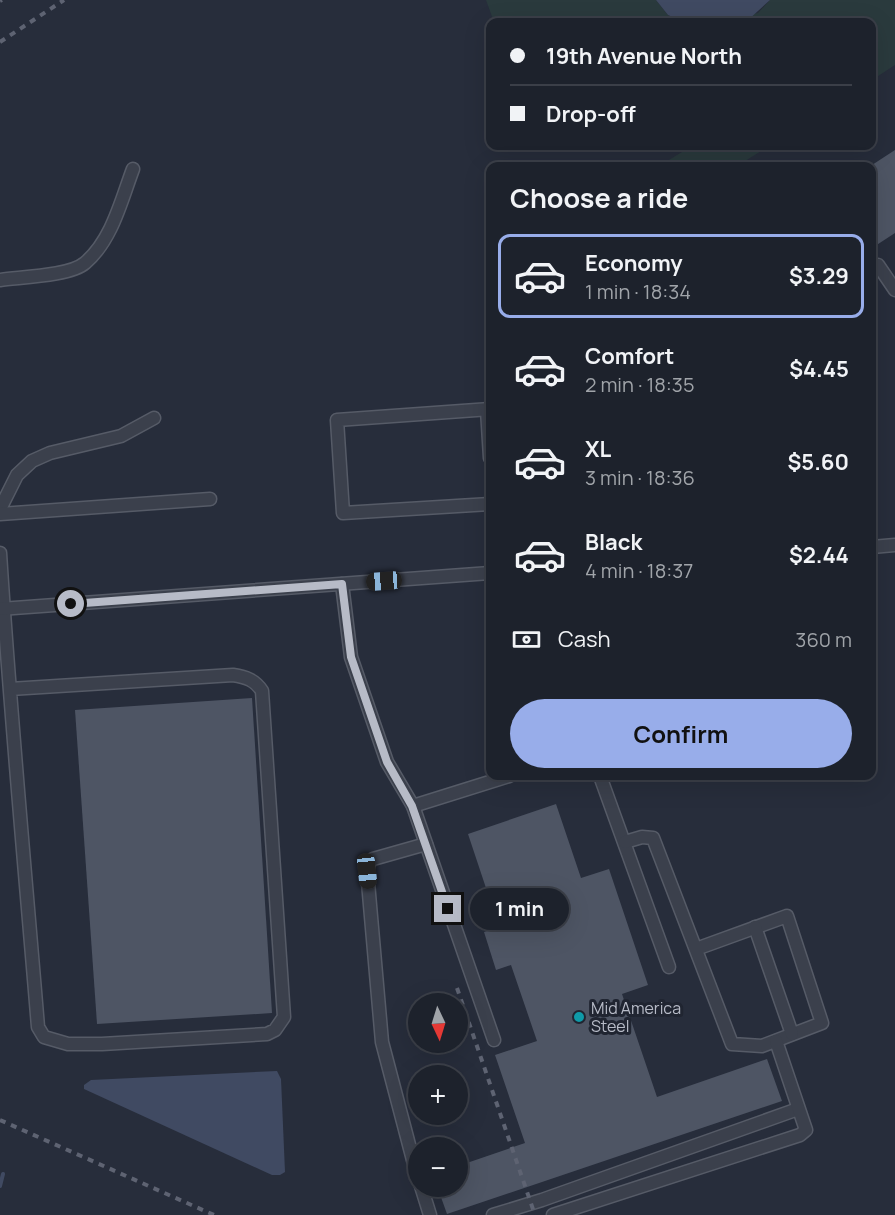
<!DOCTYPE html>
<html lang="en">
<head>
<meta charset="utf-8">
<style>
  :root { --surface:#1d222c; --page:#252a34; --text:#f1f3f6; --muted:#a0a4a9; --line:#3b3f48; --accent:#98adea }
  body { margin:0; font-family:Manrope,sans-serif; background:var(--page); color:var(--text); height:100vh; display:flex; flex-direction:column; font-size:22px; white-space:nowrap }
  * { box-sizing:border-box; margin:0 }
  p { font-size:20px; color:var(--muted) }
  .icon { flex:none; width:33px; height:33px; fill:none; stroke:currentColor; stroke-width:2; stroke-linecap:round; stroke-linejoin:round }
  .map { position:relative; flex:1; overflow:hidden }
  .panel { position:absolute; left:486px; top:162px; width:390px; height:618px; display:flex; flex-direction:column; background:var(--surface); border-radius:12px; box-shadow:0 6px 24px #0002,0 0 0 2px var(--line) }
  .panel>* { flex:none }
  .hud { position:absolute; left:486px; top:18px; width:390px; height:132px; border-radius:12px; box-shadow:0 6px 24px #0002,0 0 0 2px var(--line); display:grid; align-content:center; height:132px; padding:0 24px; background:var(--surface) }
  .needle { width:39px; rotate:176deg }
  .fabs { position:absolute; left:408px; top:993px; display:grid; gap:12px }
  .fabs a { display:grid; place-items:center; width:60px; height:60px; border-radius:50%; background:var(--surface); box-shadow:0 6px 24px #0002,0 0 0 2px var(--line); font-size:30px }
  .end { position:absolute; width:27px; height:27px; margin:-14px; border:8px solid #b7bbc7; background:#111; box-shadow:0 0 0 3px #111 }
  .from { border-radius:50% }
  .bubble { position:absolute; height:42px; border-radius:21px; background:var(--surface); box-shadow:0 6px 24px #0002,0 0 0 2px var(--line); font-size:20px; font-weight:700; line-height:42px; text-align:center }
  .car { position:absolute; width:18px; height:36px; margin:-18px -9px; border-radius:8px; box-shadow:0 0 4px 2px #0007; background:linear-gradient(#222 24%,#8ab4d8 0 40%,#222 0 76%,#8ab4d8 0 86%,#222 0) }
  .hud b { display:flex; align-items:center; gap:21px; height:57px; font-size:22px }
  .hud b+b { border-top:2px solid var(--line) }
  .hud i { width:15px; height:15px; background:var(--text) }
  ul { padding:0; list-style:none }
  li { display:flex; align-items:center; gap:18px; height:84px; margin:0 12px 9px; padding:0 12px; border:3px solid transparent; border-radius:12px }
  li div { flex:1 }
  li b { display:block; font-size:22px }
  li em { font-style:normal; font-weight:700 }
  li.current { border-color:var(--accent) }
  li>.icon { width:54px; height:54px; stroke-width:1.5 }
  h2 { padding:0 24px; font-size:27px; line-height:72px }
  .pay { display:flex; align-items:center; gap:15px; height:66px; padding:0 24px; font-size:22px }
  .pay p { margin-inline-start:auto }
  .action { display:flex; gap:12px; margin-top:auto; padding:12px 24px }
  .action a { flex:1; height:69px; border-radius:36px; background:var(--accent); color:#111; font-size:24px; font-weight:700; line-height:69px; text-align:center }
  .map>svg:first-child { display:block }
  .green { fill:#2a3a3d }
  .water { fill:#404a62 }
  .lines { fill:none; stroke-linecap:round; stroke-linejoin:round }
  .stream { stroke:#404a62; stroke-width:4 }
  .building { fill:#4e5564 }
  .minor-casing { stroke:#565b67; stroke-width:15 }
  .minor { stroke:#3b404c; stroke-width:12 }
  .rail { stroke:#5e6372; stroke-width:4; stroke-dasharray:6 6; stroke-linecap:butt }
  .route { stroke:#b7bbc7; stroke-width:8 }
  .culture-dot { fill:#0f9aa8; stroke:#202531; stroke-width:2 }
  .labels { text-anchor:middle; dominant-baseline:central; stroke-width:6; stroke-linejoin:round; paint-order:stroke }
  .poi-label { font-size:16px; fill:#b7bbc7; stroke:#202531; text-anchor:start }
</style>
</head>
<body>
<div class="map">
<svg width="895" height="1215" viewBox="0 0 895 1215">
  <rect width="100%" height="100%" fill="#272d3b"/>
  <g class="green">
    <polygon points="486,0 656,0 668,15 679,20 695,16 727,17 758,13 770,0 895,0 895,65 872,80 872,22 494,22"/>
    <polygon points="662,146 769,146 737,166 659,166 687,149"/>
  </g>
  <g class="water">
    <polygon points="656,0 770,0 747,21 734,22 727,17 695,16 679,20 668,15"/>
    <polygon points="277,1071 281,1079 285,1172 280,1175 272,1175 84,1089 84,1085 91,1080"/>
  </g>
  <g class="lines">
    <polyline class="stream" points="0,1186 3,1174"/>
  </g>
  <g class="building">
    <polygon points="895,150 895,233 872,248 872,165"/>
    <polygon points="252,698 272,1013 97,1024 75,710"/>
    <polygon points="556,804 581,878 609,869 648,985 622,994 657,1097 767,1059 782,1101 447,1214 437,1186 458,1186 458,1166 525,1143 495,1055 537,1041 511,965 496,970 484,932 499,927 468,834"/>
  </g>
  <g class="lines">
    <g class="minor-casing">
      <g id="minor">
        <polyline points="878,265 895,290"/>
        <path d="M0 280C21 277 70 276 85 263 112 240 121 201 133 169"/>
        <polyline points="490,409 337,420 343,513 490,504"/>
        <polyline points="487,410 490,458"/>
        <polyline points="0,509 17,475 32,461 50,453 121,436 154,418"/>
        <polyline points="0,514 210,499"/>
        <polyline points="872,547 895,545"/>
        <path d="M0 553C10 711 25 869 38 1027L44 1037 68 1044H102L267 1034 275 1030 284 1017 262 691C255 680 246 677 233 675L10 689"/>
        <polyline points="342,584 351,657 387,762 413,806 509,776"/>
        <polyline points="0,609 490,573"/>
        <polyline points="600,776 669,967"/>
        <polyline points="413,806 494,1040"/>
        <polyline points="625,842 642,837 653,838 732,1044 762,1046 822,1023 787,916 696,949"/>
        <polyline points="755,927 792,1034"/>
        <polyline points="418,1179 382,1042 367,871 369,863 373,859 426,844"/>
        <polyline points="421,1186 430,1215"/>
        <polyline points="493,1215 542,1200 798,1109"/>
        <polyline points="553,1215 800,1135 806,1130 776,1041"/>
      </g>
    </g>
    <use href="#minor" class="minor"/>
    <g class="rail">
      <polyline points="0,1 2,0"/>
      <polyline points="0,42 64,0"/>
      <polyline points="457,988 535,1215"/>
      <polyline points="0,1120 214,1215"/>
    </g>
  </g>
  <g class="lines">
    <polyline class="route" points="71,604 342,584 351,657 387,762 412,806 448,909"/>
  </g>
  <circle class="culture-dot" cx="579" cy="1017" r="6"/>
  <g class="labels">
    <g class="poi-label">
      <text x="591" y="1008">Mid America<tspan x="591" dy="18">Steel</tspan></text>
    </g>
  </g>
</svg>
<div class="fabs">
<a><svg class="needle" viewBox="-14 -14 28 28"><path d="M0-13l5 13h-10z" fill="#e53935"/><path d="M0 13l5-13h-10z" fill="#a0a4a9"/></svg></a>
<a>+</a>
<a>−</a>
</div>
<i class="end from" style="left:71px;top:604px"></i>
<i class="end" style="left:448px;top:909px"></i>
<div class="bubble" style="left:470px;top:888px;width:99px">1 min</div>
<i class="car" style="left:384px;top:581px;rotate:266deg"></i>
<i class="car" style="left:367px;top:871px;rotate:174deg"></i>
<div class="hud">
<b><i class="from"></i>19th Avenue North</b>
<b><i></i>Drop-off</b>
</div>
<section class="panel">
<h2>Choose a ride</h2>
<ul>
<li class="current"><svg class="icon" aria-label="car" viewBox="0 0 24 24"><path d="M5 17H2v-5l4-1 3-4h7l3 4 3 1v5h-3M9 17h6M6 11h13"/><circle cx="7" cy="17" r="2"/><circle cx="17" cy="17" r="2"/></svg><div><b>Economy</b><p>1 min · 18:34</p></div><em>$3.29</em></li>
<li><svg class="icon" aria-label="car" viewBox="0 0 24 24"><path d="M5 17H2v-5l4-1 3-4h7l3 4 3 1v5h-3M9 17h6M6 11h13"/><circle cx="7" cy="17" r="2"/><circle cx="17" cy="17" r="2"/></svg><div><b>Comfort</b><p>2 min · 18:35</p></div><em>$4.45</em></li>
<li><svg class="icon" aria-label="car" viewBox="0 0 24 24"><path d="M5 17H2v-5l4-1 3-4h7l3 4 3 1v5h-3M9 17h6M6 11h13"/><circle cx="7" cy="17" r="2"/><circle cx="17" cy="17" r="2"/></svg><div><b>XL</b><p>3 min · 18:36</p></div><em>$5.60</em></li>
<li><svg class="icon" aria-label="car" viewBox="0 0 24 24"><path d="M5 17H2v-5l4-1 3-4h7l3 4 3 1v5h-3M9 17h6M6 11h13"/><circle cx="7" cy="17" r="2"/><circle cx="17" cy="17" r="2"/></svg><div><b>Black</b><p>4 min · 18:37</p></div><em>$2.44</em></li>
</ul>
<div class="pay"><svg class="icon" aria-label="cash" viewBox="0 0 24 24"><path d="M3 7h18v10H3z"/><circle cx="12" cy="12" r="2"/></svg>Cash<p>360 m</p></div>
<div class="action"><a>Confirm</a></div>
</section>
</div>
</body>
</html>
